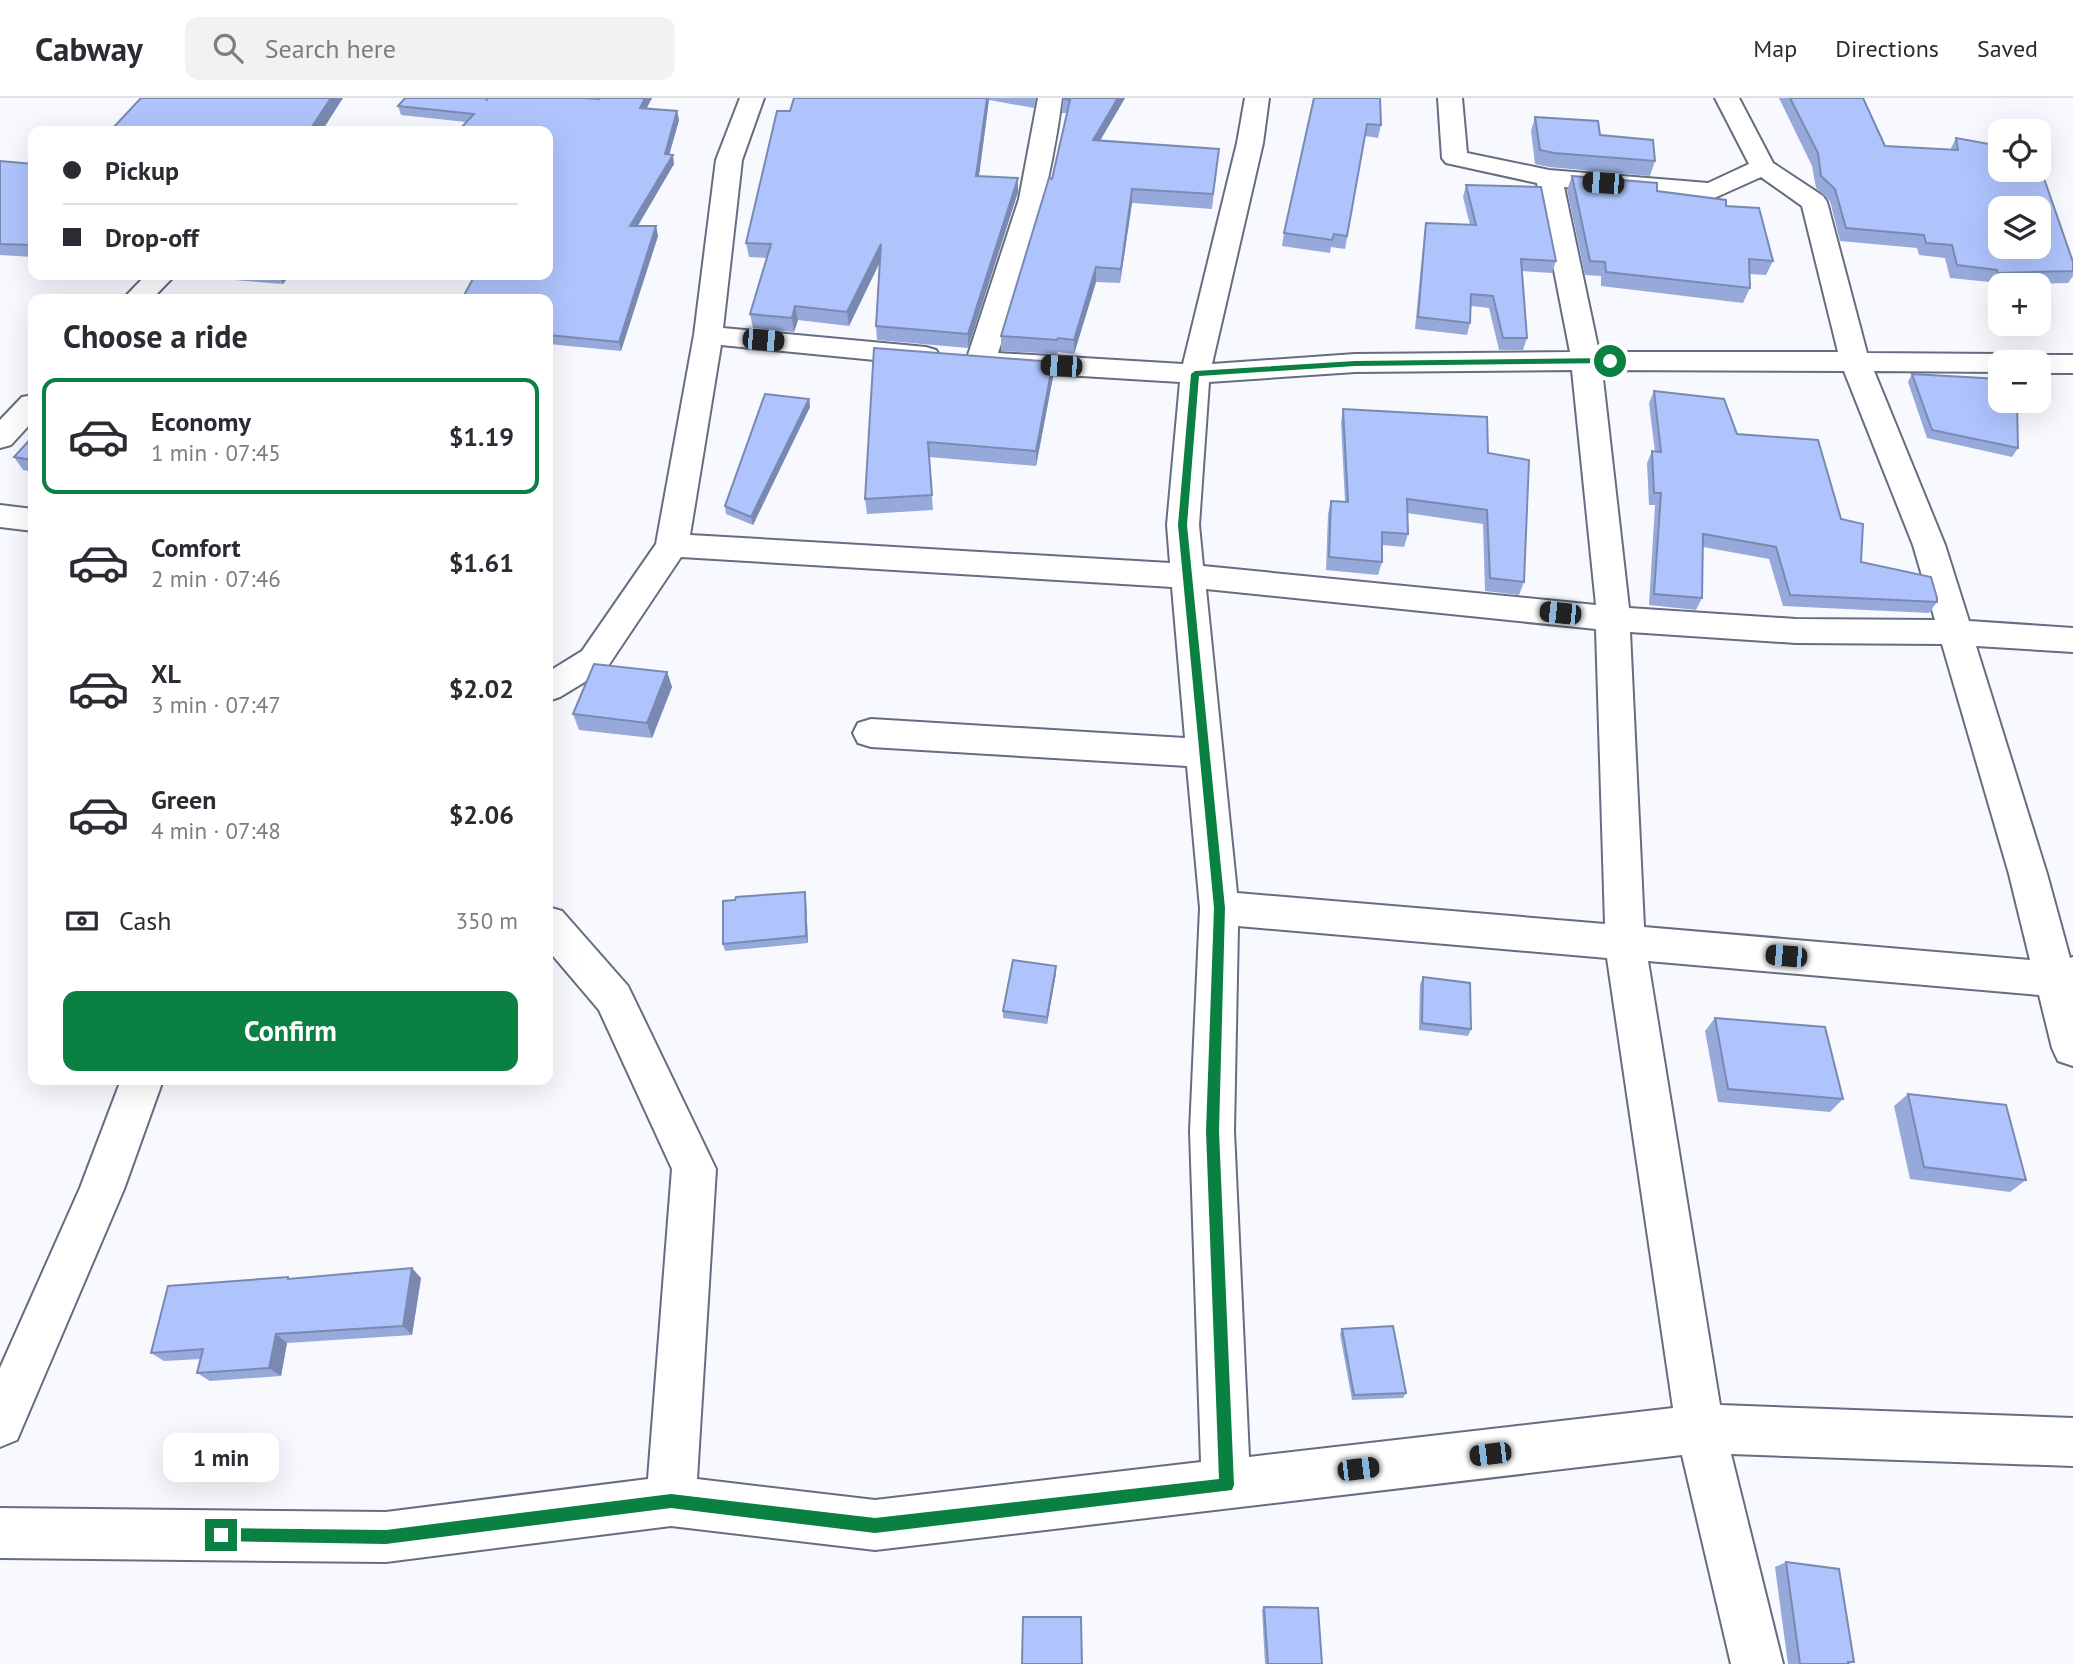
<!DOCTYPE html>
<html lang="en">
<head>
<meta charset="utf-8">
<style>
  :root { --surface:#fff; --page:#f2f2f3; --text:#2b2b33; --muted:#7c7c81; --line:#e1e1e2; --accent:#0b8043 }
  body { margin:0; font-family:"PT Sans",sans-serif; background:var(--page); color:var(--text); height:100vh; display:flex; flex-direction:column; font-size:26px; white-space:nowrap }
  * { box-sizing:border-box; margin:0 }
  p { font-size:23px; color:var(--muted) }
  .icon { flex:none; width:38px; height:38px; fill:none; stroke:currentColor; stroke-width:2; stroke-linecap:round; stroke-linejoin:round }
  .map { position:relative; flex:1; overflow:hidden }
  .sheet { position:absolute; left:28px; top:196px; width:525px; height:791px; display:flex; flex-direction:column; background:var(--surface); border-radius:14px; box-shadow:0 7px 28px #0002 }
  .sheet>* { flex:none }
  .hud { position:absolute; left:28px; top:28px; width:525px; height:154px; border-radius:14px; box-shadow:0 7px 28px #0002; display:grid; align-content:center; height:154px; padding:0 35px; background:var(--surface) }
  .fabs { position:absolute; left:1988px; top:21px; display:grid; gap:14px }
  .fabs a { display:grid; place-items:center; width:63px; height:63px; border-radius:14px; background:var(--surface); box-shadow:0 7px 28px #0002; font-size:35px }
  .end { position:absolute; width:32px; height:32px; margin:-16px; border:9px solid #0b8043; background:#fff; box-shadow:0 0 0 4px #fff }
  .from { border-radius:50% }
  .bubble { position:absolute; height:49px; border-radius:14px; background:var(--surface); box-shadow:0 7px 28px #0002; font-size:23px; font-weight:800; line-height:49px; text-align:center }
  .car { position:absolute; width:21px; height:42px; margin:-21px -10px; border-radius:9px; box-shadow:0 0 5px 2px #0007; background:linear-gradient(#222 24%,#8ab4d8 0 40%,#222 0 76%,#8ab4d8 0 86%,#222 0) }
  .hud b { display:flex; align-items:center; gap:24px; height:66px; font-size:26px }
  .hud b+b { border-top:2px solid var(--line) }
  .hud i { width:18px; height:18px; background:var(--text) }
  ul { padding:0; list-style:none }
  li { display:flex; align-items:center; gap:21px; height:116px; margin:0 14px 10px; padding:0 21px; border:4px solid transparent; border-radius:14px }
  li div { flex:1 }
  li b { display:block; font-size:26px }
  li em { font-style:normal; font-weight:800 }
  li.selected { border-color:var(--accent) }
  li>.icon { width:63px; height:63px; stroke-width:1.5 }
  h2 { padding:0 35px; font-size:32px; line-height:84px }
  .pay { display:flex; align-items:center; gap:18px; height:77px; padding:0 35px; font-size:26px }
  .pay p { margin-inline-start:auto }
  .cta { display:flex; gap:14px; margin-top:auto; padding:14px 35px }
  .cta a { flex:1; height:80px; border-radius:14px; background:var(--accent); color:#fff; font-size:28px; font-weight:800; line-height:80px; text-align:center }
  header { display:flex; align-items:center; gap:42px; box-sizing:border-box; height:98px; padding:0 35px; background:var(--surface); border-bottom:2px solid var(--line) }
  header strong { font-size:33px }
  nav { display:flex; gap:38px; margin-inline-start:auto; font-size:24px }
  .search { width:490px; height:63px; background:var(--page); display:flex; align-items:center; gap:18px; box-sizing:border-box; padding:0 24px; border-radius:14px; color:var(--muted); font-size:26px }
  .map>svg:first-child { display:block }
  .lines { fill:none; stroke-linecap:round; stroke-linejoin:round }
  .street-casing { stroke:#656d80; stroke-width:4 }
  .street { fill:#fff; fill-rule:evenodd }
  .wall { fill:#96a9da }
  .shaded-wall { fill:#7a89b1 }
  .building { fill:#afc4fd; stroke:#7a89b1; stroke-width:2; fill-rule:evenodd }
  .route { fill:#0b8043 }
</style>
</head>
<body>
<header>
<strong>Cabway</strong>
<div class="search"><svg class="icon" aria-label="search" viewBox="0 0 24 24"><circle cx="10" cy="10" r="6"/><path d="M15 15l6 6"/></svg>Search here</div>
<nav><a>Map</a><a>Directions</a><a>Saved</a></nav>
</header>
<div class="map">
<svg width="2073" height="1566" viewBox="0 0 2073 1566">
  <rect width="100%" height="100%" fill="#f7f9fe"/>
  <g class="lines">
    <g class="street-casing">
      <g id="street">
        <path d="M740 0H764L742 62 723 230 926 249 936 252 940 258 936 264 926 267 721 247 690 437 1170 465 1167 427 1180 284 999 273C989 270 981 272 971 269L966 263 1019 101 1038 0H1062C1051 88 1026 171 998 255L1183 266 1237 45 1245 0H1269L1263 45 1212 266 1355 256 1570 254 1537 85 1446 65 1442 60 1438 0H1462L1467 55 1549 72 1708 85 1749 66 1715 0H1739L1773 65 1823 98 1827 104 1867 255 2000 256 2010 259 2014 264H2000V274L1874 273 1945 447 1969 523 2073 530V554L1976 548 2047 776 2070 860 2073 859V968L2058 963 2052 950 2039 897 1648 863 1720 1307 2073 1320V1368L1731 1356 1783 1566H1731L1682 1357 875 1452 671 1428 386 1464 0 1460V1410L386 1414 648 1381 672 1071 599 912 548 852V809L562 813 628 888 716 1071 697 1381 875 1402 1201 1364 1190 1033 1200 810 1187 668 871 649 858 645 853 635 858 625 871 621 1185 640 1172 489 681 459 606 571 560 599 548 603V574L582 553 656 446 694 237 716 62ZM1761 79 1802 108 1838 254H1599L1564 89 1712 101ZM1572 272 1596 507 1203 468 1199 427 1209 284 1355 274ZM1602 272 1844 273 1913 447 1935 522 1796 521 1629 510ZM1206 491 1596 531 1605 826 1237 795ZM1630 534 1796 545 1942 546 2009 776 2030 862 1644 829ZM1238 828 1607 860 1673 1310 1249 1359 1234 1033Z"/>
        <polygon points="146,177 175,177 152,201 123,201"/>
        <polygon points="2039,257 2073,257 2073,275 2039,275 2039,264 2026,264 2029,260"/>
        <polygon points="33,297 33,323 11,347 0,350 0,322 22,299"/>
        <polygon points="0,407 33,411 33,433 0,429"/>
        <polygon points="121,982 163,982 124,1091 17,1342 0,1349 0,1270 80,1090"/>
      </g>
    </g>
    <use href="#street" class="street"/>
  </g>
  <g class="wall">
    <polygon points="599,0 652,0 646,11 677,13 679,22 669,56 674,66 638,128 656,128 658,138 621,253 548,246 548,33 401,17 398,8 599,1"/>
    <polygon points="794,0 1036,0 1034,10 989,2 979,78 1018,80 1018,94 968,250 877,242 876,228 879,165 849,228 798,222 794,234 753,230 750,216 767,160 749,159 746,145"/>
    <polygon points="1063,0 1125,0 1100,43 1219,51 1212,111 1132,105 1120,185 1096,184 1074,256 1058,254 1057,256 1001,253 1001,238 1052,81 1067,15 1062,15"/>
    <polygon points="1314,0 1381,27 1378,40 1365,38 1345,151 1331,149 1330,155 1282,148 1284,135"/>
    <polygon points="1779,0 1863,0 1885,48 1950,52 1956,40 2073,164 2073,178 2068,185 1991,187 1990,184 1950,180 1945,160 1919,157 1917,150 1840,143 1830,103 1816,90 1812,68"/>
    <polygon points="1535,19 1600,37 1655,63 1650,78 1549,69 1535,66 1531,33"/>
    <polygon points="0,63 33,66 33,159 0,157"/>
    <polygon points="1572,78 1657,93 1773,163 1766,177 1749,176 1750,190 1743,205 1601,188 1601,178 1585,177 1567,92"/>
    <polygon points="1466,87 1556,163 1552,175 1522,173 1527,240 1523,252 1499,252 1489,210 1471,208 1470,225 1467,237 1415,231 1424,137 1426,125 1470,127 1463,99"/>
    <polygon points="207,177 290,177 283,186 208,180"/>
    <polygon points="874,250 1053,279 1036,368 929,359 933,412 867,416 865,401"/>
    <polygon points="1912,276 2018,350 2012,359 1927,340 1908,284"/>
    <polygon points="1654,293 1737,336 1841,421 1861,464 1937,504 1929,515 1783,508 1769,461 1703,449 1702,500 1696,512 1649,507 1655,407 1649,407 1647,365 1652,353 1655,354 1649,305"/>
    <polygon points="809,301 810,309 753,427 726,416 725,408"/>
    <polygon points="1343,311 1488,355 1524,484 1519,497 1485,493 1483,426 1407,415 1408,436 1404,449 1382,447 1382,464 1378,477 1326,472 1328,416 1331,403 1345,404 1341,324"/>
    <polygon points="33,338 33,374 23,372 14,359"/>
    <polygon points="667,574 672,589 652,640 579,632 573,616"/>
    <polygon points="805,794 806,802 808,845 725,853 723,846"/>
    <polygon points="1056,875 1047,926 1003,920 1003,913"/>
    <polygon points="1423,879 1471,931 1468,938 1419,932 1420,886"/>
    <polygon points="1715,920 1843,1001 1830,1014 1718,1004 1705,933"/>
    <polygon points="1908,996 2026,1082 2010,1094 1910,1081 1894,1008"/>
    <polygon points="288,1179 291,1181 421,1180 412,1237 287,1245 281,1278 210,1283 197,1275 201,1261 164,1263 151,1255"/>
    <polygon points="1342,1231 1406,1295 1403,1300 1352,1302 1340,1236"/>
    <polygon points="1786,1464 1854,1564 1849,1566 1788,1566 1775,1469"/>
    <polygon points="1264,1509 1322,1566 1265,1566 1262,1512"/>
  </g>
  <g class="shaded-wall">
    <polygon points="331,0 343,0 322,33 309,33"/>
    <polygon points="645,0 652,0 642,19 640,10"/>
    <polygon points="987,0 989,0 989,2 977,92 976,78"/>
    <polygon points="1118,0 1125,0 1092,56 1093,42"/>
    <polygon points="677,13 679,22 667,65 665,56"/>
    <polygon points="673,57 674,66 632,137 630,128"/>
    <polygon points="1018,80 1018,94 968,250 968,236"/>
    <polygon points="1132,91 1132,105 1120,185 1121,171"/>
    <polygon points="656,128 658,138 621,253 619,244"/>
    <polygon points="881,146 882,160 849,228 847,214"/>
    <polygon points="1096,169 1096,184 1074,256 1074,242"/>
    <polygon points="279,177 290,177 283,186"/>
    <polygon points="795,208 798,222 794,234 792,220"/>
    <polygon points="1053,264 1053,279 1036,368 1036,353"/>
    <polygon points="809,301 810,309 753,427 751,419"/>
    <polygon points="667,574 672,589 652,640 647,625"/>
    <polygon points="805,794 806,802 808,845 806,838"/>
    <polygon points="1056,868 1056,875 1047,926 1047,919"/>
    <polygon points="412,1170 421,1180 412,1237 403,1228"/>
    <polygon points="276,1236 287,1245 281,1278 269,1270"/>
  </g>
  <g class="building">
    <polygon points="141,0 331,0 309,33 110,33"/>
    <polygon points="405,0 488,0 486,3 488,0 583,0 599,1 599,0 645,0 640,10 677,13 665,56 673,57 630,128 656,128 619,244 548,237 548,201 462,201 475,177 548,177 548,33 458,33 474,16 398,8"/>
    <polygon points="794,0 987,0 976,78 1018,80 968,236 876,228 881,146 847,214 795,208 792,220 750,216 771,146 746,145 777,13 790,13"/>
    <polygon points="1063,0 1118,0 1093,42 1219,51 1213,96 1132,91 1121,171 1096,169 1074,242 1058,240 1057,242 1001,238 1049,80 1052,81 1070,2"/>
    <polygon points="1314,0 1380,0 1381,27 1367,26 1347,138 1334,136 1332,142 1284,135"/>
    <path d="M1790 0H1863L1885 48 1958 52 1956 40 2000 48V72H2039V66L2073 164V173L1998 175 1997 172 1957 167 1952 147 1926 145 1924 137 1846 130 1835 91 1821 78 1818 55ZM2000 110H2039V149H2000Z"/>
    <polygon points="1535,19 1598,23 1600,37 1653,42 1655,63 1554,55 1540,52"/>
    <polygon points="0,63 33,66 33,147 0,146"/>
    <polygon points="1572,78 1657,85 1657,93 1726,102 1726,108 1759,110 1773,163 1749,161 1750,190 1606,174 1605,164 1590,163"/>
    <polygon points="1466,87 1541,89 1556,163 1521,161 1527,240 1503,240 1493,198 1471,196 1470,225 1418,219 1426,125 1476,127"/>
    <polygon points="288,198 298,201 285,201"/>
    <polygon points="874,250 1053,264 1036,353 928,344 932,397 865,401"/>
    <polygon points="1912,276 2000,281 2000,303 2017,303 2018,350 1932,332"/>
    <polygon points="1654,293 1724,301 1737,336 1818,342 1841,421 1863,426 1861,464 1931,479 1937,500 1937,504 1790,497 1776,449 1703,436 1702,500 1654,496 1661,395 1654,395 1652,353 1661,354"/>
    <polygon points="765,296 809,301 751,419 725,408"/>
    <polygon points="1343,311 1487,319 1488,355 1529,362 1524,484 1490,480 1487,412 1407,401 1408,436 1382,434 1382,464 1329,459 1331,403 1348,404"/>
    <polygon points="33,338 33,362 14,359"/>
    <polygon points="594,566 667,574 647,625 573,616"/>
    <polygon points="805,794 806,838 723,846 723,803 735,802 736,799"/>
    <polygon points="1013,862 1056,868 1047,919 1003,913"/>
    <polygon points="1423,879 1470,885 1471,931 1422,925"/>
    <polygon points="1715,920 1825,929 1843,1001 1728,991"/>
    <polygon points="1908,996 2006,1007 2026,1082 1924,1069"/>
    <polygon points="412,1170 403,1228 276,1236 269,1270 197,1275 203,1251 151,1255 168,1188 288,1179 288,1181"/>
    <polygon points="1393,1228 1406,1295 1354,1297 1342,1231"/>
    <polygon points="1786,1464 1839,1471 1854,1564 1848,1564 1848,1566 1800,1566"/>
    <polygon points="1264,1509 1318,1510 1322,1566 1268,1566"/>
    <polygon points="1023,1519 1081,1519 1082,1566 1022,1566"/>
  </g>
  <polygon class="route" points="1610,260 1613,265 1355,268 1199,278 1187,427 1225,810 1219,1033 1234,1387 1232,1392 875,1435 671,1410 386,1446 215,1443 213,1437 215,1432 221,1430 386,1432 671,1396 875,1420 1219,1381 1206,1033 1214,810 1178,427 1191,276 1195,273 1355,263"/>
</svg>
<div class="fabs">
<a><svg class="icon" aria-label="locate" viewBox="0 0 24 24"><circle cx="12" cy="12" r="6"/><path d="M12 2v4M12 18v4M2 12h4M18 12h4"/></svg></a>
<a><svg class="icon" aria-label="layers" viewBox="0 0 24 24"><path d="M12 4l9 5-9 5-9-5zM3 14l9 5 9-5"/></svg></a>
<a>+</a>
<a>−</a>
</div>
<i class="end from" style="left:1610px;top:263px"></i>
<i class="end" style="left:221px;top:1437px"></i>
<div class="bubble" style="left:163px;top:1335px;width:116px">1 min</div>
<i class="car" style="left:1603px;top:85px;rotate:274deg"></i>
<i class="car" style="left:763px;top:242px;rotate:95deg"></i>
<i class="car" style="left:1061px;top:268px;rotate:273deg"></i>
<i class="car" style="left:1560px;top:515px;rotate:276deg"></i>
<i class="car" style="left:1786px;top:858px;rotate:275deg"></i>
<i class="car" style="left:1490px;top:1356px;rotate:263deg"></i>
<i class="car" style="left:1358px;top:1371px;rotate:83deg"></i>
<div class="hud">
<b><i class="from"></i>Pickup</b>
<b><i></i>Drop-off</b>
</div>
<section class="sheet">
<h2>Choose a ride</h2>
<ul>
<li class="selected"><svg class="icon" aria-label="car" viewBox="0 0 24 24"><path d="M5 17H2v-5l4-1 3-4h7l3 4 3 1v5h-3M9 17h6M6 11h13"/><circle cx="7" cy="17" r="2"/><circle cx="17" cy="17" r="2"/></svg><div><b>Economy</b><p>1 min · 07:45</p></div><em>$1.19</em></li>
<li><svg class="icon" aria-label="car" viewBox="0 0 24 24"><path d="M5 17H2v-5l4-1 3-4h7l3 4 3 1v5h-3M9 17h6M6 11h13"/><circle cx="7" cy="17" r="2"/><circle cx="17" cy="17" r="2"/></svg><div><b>Comfort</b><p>2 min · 07:46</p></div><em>$1.61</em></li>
<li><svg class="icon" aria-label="car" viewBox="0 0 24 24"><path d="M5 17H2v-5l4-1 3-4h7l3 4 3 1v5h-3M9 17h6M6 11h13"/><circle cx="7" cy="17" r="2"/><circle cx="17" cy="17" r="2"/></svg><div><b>XL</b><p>3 min · 07:47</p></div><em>$2.02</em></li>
<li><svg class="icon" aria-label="car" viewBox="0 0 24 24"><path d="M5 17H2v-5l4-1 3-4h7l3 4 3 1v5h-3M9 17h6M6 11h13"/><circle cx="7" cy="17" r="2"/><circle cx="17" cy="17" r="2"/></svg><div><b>Green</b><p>4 min · 07:48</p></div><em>$2.06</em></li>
</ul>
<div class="pay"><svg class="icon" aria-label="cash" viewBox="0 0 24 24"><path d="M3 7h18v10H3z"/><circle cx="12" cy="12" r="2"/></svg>Cash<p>350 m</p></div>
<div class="cta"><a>Confirm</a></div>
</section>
</div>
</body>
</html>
